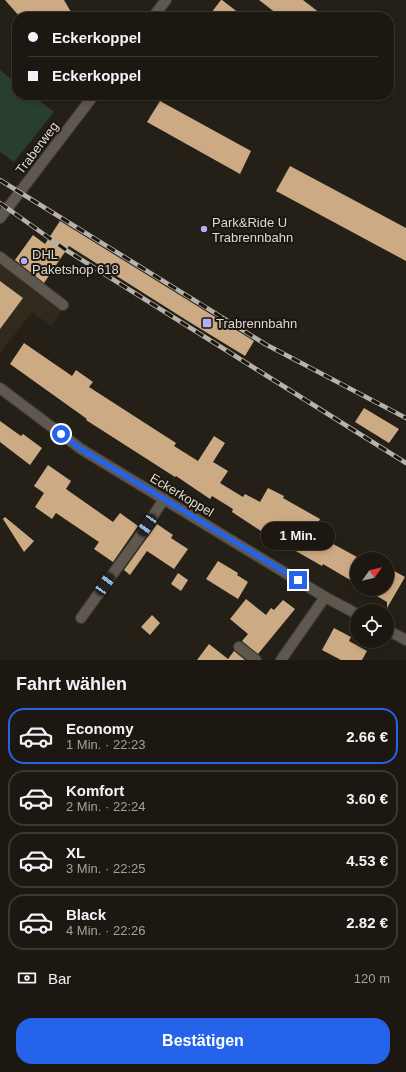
<!DOCTYPE html>
<html lang="de">
<head>
<meta charset="utf-8">
<style>
  :root { --surface:#1c1811; --page:#29251f; --text:#f1f3f6; --muted:#a0a09f; --line:#3a3731; --accent:#2563eb }
  body { margin:0; font-family:Arial,sans-serif; background:var(--page); color:var(--text); height:100vh; display:flex; flex-direction:column; font-size:15px; white-space:nowrap }
  * { box-sizing:border-box; margin:0 }
  p { font-size:13px; color:var(--muted) }
  .icon { flex:none; width:22px; height:22px; fill:none; stroke:currentColor; stroke-width:2; stroke-linecap:round; stroke-linejoin:round }
  .map { position:relative; height:660px; overflow:hidden }
  .details { display:flex; flex-direction:column; background:var(--surface); flex:1 }
  .details>* { flex:none }
  .guide { position:absolute; left:12px; top:12px; width:382px; height:88px; border-radius:16px; box-shadow:0 2px 6px #0003,0 0 0 1px var(--line); display:grid; align-content:center; height:88px; padding:0 16px; background:var(--surface) }
  .needle { width:26px; rotate:56deg }
  .tools { position:absolute; left:350px; top:552px; display:grid; gap:8px }
  .tools a { display:grid; place-items:center; width:44px; height:44px; border-radius:50%; background:var(--surface); box-shadow:0 2px 6px #0003,0 0 0 1px var(--line); font-size:20px }
  .end { position:absolute; width:18px; height:18px; margin:-9px; border:5px solid #2563eb; background:#fff; box-shadow:0 0 0 2px #fff }
  .from { border-radius:50% }
  .bubble { position:absolute; height:28px; border-radius:14px; background:var(--surface); box-shadow:0 2px 6px #0003,0 0 0 1px var(--line); font-size:13px; font-weight:600; line-height:28px; text-align:center }
  .car { position:absolute; width:12px; height:24px; margin:-12px -6px; border-radius:5px; box-shadow:0 0 3px 1px #0007; background:linear-gradient(#222 24%,#8ab4d8 0 40%,#222 0 76%,#8ab4d8 0 86%,#222 0) }
  .guide b { display:flex; align-items:center; gap:14px; height:38px; font-size:15px }
  .guide b+b { border-top:1px solid var(--line) }
  .guide i { width:10px; height:10px; background:var(--text) }
  ul { padding:0; list-style:none }
  li { display:flex; align-items:center; gap:12px; height:56px; margin:0 8px 6px; padding:0 8px; border:2px solid var(--line); border-radius:16px }
  li div { flex:1 }
  li b { display:block; font-size:15px }
  li em { font-style:normal; font-weight:600 }
  li.selected { border-color:var(--accent) }
  li>.icon { width:36px; height:36px; stroke-width:1.5 }
  h2 { padding:0 16px; font-size:18px; line-height:48px }
  .pay { display:flex; align-items:center; gap:10px; height:44px; padding:0 16px; font-size:15px }
  .pay p { margin-inline-start:auto }
  .primary-button { display:flex; gap:8px; margin-top:auto; padding:8px 16px }
  .primary-button a { flex:1; height:46px; border-radius:16px; background:var(--accent); color:#fff; font-size:16px; font-weight:600; line-height:46px; text-align:center }
  .map>svg:first-child { display:block }
  .built { fill:#31291b }
  .green { fill:#293f2e }
  .building { fill:#ccaa84 }
  .lines { fill:none; stroke-linecap:round; stroke-linejoin:round }
  .minor-casing { stroke:#3f3b35; stroke-width:12 }
  .minor { stroke:#5f584f; stroke-width:10 }
  .rail-casing { stroke:#b6b2ac; stroke-width:4.5 }
  .rail { stroke:#1c170e; stroke-width:3; stroke-dasharray:9; stroke-linecap:butt }
  .route { stroke:#2563eb; stroke-width:5 }
  .poi-dot { fill:#b4acf9; stroke:#1c170e; stroke-width:1.5 }
  .labels { text-anchor:middle; dominant-baseline:central; stroke-width:4; stroke-linejoin:round; paint-order:stroke }
  .street-label { font-size:13px; fill:#dcd8d2; stroke:#1c170e }
  .poi-label { font-size:13px; fill:#dcd8d2; stroke:#1c170e; text-anchor:start }
</style>
</head>
<body>
<div class="map">
<svg width="406" height="660" viewBox="0 0 406 660">
  <rect width="100%" height="100%" fill="#252017"/>
  <polygon class="built" points="0,264 62,311 51,326 32,312 0,354"/>
  <polygon class="green" points="0,70 17,84 17,95 32,95 54,112 14,162 0,152"/>
  <g class="building">
    <polygon points="5,0 64,0 74,17 20,17"/>
    <polygon points="221,0 222,0 244,17 208,17"/>
    <polygon points="259,0 303,0 325,17 281,17"/>
    <polygon points="160,101 251,151 240,174 147,122"/>
    <polygon points="290,166 406,228 406,261 276,191"/>
    <polygon points="60,221 254,341 245,356 191,323 69,246 44,283 15,260 33,235 45,244"/>
    <polygon points="0,281 23,298 0,329"/>
    <polygon points="24,343 72,376 76,370 93,382 89,387 176,443 174,446 198,461 214,436 225,443 213,462 228,471 220,483 243,497 245,494 260,502 268,488 284,496 283,498 320,519 313,533 357,557 357,584 323,564 322,566 261,531 232,512 233,509 212,496 210,499 176,476 175,477 86,420 87,419 10,364"/>
    <polygon points="364,408 399,429 389,443 355,422"/>
    <polygon points="0,421 21,436 23,434 42,448 30,465 0,442"/>
    <polygon points="48,465 71,481 66,489 113,522 120,513 138,526 113,562 94,549 99,542 56,513 52,519 35,507 44,493 34,486"/>
    <polygon points="5,517 34,541 24,552 3,519"/>
    <polygon points="157,524 173,535 171,538 188,549 174,569 147,551 130,575 124,570"/>
    <polygon points="218,561 238,573 237,575 248,582 238,599 206,579"/>
    <polygon points="387,567 405,577 387,608 387,602 365,589 387,589"/>
    <polygon points="178,573 188,580 181,591 171,584"/>
    <polygon points="246,599 266,615 271,608 274,610 283,600 295,609 258,654 242,641 248,634 230,619"/>
    <polygon points="152,615 160,623 150,635 141,627"/>
    <polygon points="334,628 351,637 349,641 367,651 362,660 341,660 322,650"/>
    <polygon points="209,644 228,659 234,651 245,660 197,660"/>
  </g>
  <g class="lines">
    <g class="minor-casing">
      <g id="minor">
        <polyline points="153,17 166,0"/>
        <polyline points="0,218 94,95"/>
        <polyline points="0,257 63,305"/>
        <polyline points="0,388 81,449 325,597 357,614"/>
        <polyline points="81,618 138,539 164,499"/>
        <polyline points="387,630 406,640"/>
        <polyline points="239,647 256,660"/>
        <polyline points="281,660 325,597"/>
      </g>
    </g>
    <use href="#minor" class="minor"/>
    <g class="rail-casing">
      <g id="rail">
        <polyline points="0,180 265,344 406,418"/>
        <polyline points="0,203 66,250 406,463"/>
      </g>
    </g>
    <use href="#rail" class="rail"/>
  </g>
  <g class="lines">
    <polyline class="route" points="61,434 81,449 298,580"/>
  </g>
  <g class="poi-dot">
    <circle cx="204" cy="229" r="4"/>
    <circle cx="24" cy="261" r="4"/>
    <rect x="202" y="318" width="10" height="10" rx="2"/>
  </g>
  <g class="labels">
    <g class="street-label">
      <text transform="translate(37 148) rotate(-53)">Traberweg</text>
      <text transform="translate(182 495) rotate(31)">Eckerkoppel</text>
    </g>
    <g class="poi-label">
      <text x="212" y="222">Park&amp;Ride U<tspan x="212" dy="15">Trabrennbahn</tspan></text>
      <text x="32" y="254">DHL<tspan x="32" dy="15">Paketshop 618</tspan></text>
      <text x="216" y="323">Trabrennbahn</text>
    </g>
  </g>
</svg>
<div class="tools">
<a><svg class="needle" viewBox="-14 -14 28 28"><path d="M0-13l5 13h-10z" fill="#e53935"/><path d="M0 13l5-13h-10z" fill="#a0a09f"/></svg></a>
<a><svg class="icon" aria-label="locate" viewBox="0 0 24 24"><circle cx="12" cy="12" r="6"/><path d="M12 2v4M12 18v4M2 12h4M18 12h4"/></svg></a>
</div>
<i class="end from" style="left:61px;top:434px"></i>
<i class="end" style="left:298px;top:580px"></i>
<div class="bubble" style="left:261px;top:522px;width:74px">1 Min.</div>
<i class="car" style="left:147px;top:525px;rotate:214deg"></i>
<i class="car" style="left:105px;top:584px;rotate:35deg"></i>
<div class="guide">
<b><i class="from"></i>Eckerkoppel</b>
<b><i></i>Eckerkoppel</b>
</div>
</div>
<section class="details">
<h2>Fahrt wählen</h2>
<ul>
<li class="selected"><svg class="icon" aria-label="car" viewBox="0 0 24 24"><path d="M5 17H2v-5l4-1 3-4h7l3 4 3 1v5h-3M9 17h6M6 11h13"/><circle cx="7" cy="17" r="2"/><circle cx="17" cy="17" r="2"/></svg><div><b>Economy</b><p>1 Min. · 22:23</p></div><em>2.66 €</em></li>
<li><svg class="icon" aria-label="car" viewBox="0 0 24 24"><path d="M5 17H2v-5l4-1 3-4h7l3 4 3 1v5h-3M9 17h6M6 11h13"/><circle cx="7" cy="17" r="2"/><circle cx="17" cy="17" r="2"/></svg><div><b>Komfort</b><p>2 Min. · 22:24</p></div><em>3.60 €</em></li>
<li><svg class="icon" aria-label="car" viewBox="0 0 24 24"><path d="M5 17H2v-5l4-1 3-4h7l3 4 3 1v5h-3M9 17h6M6 11h13"/><circle cx="7" cy="17" r="2"/><circle cx="17" cy="17" r="2"/></svg><div><b>XL</b><p>3 Min. · 22:25</p></div><em>4.53 €</em></li>
<li><svg class="icon" aria-label="car" viewBox="0 0 24 24"><path d="M5 17H2v-5l4-1 3-4h7l3 4 3 1v5h-3M9 17h6M6 11h13"/><circle cx="7" cy="17" r="2"/><circle cx="17" cy="17" r="2"/></svg><div><b>Black</b><p>4 Min. · 22:26</p></div><em>2.82 €</em></li>
</ul>
<div class="pay"><svg class="icon" aria-label="cash" viewBox="0 0 24 24"><path d="M3 7h18v10H3z"/><circle cx="12" cy="12" r="2"/></svg>Bar<p>120 m</p></div>
<div class="primary-button"><a>Bestätigen</a></div>
</section>
</body>
</html>
